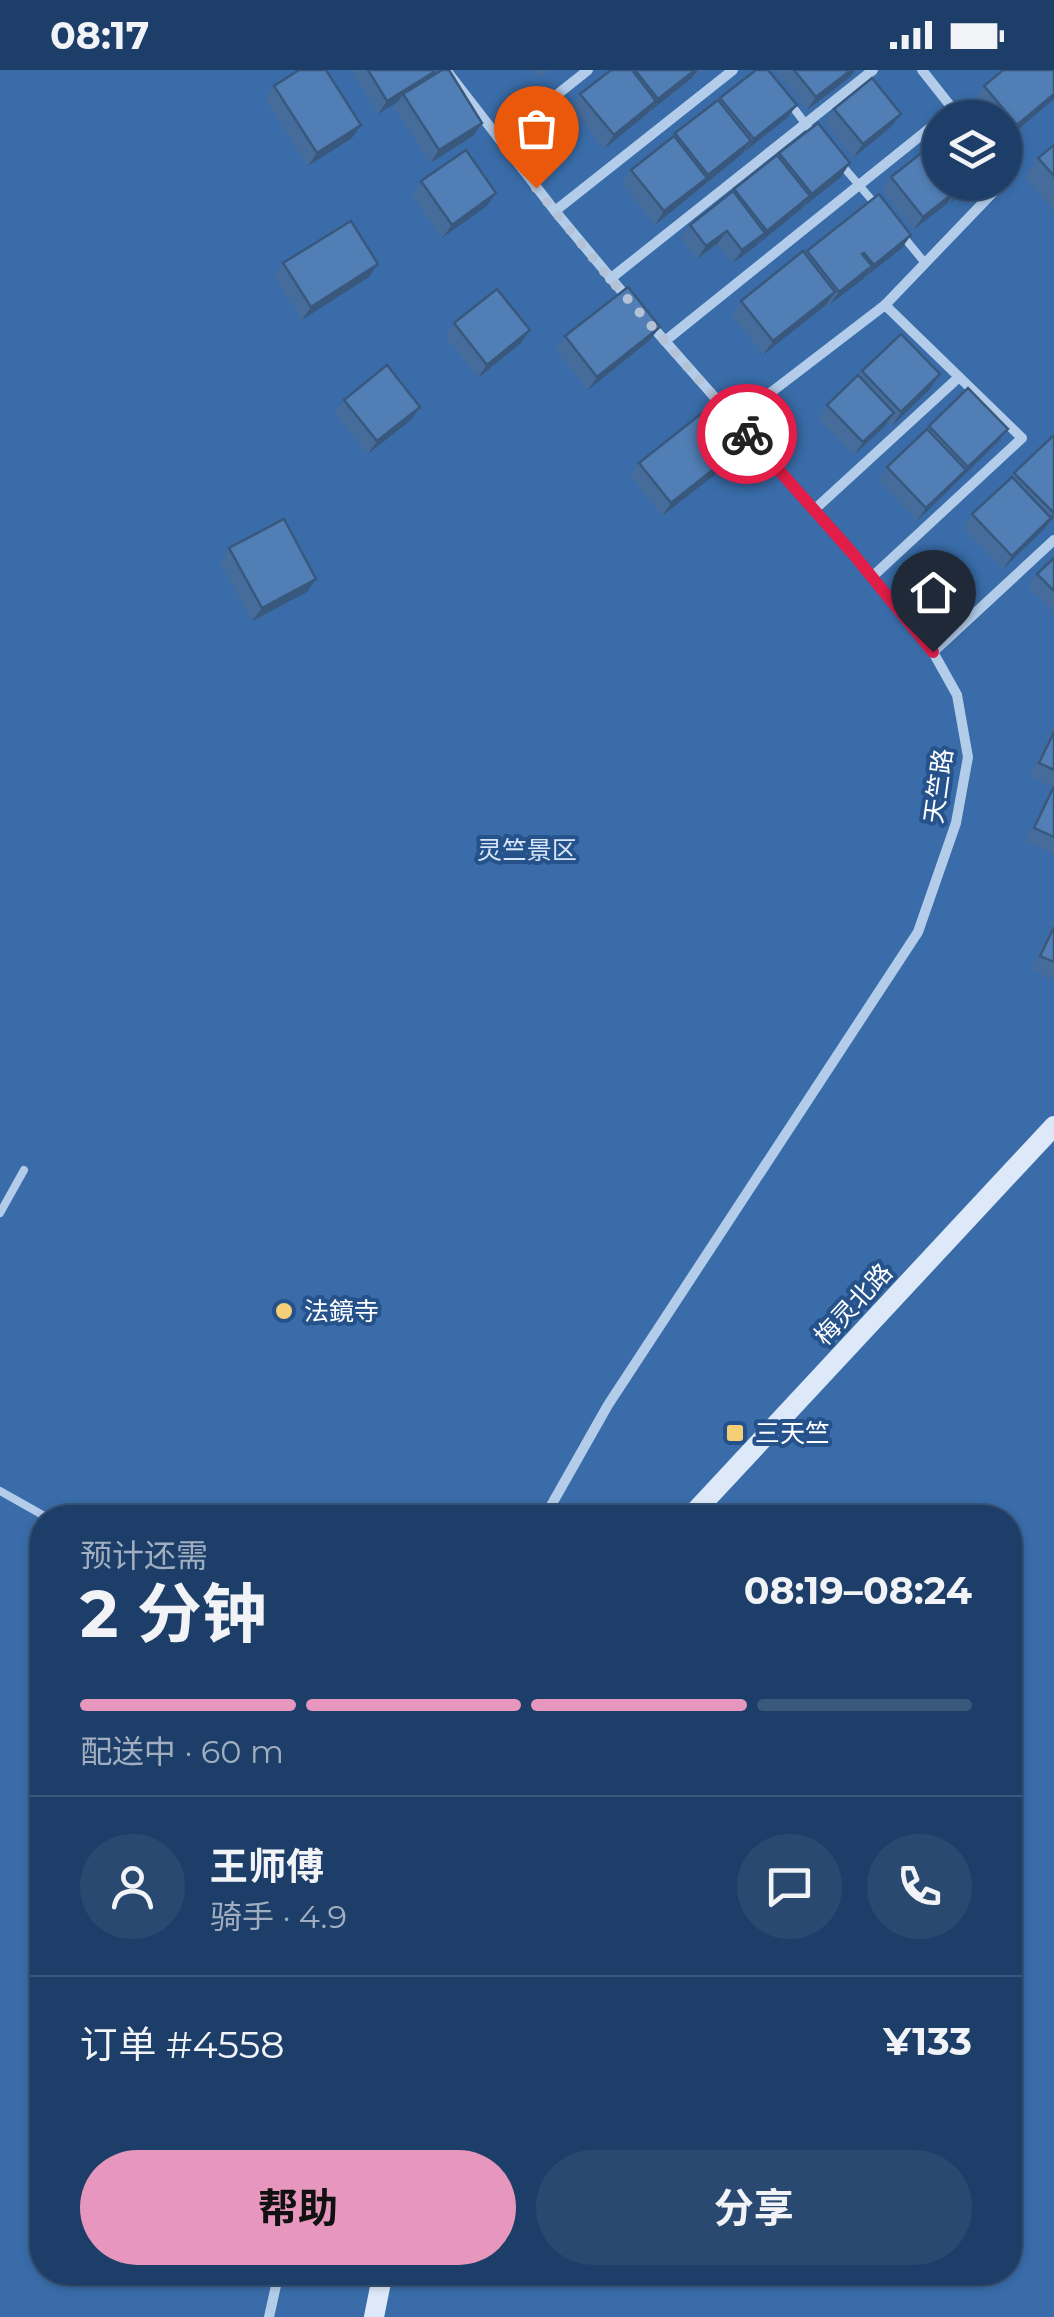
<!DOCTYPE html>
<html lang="zh">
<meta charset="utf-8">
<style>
:root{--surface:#1c3e68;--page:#294971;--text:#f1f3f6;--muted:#a0aec0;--line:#3a577c;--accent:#e797bd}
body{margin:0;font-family:Montserrat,"Noto Sans SC",sans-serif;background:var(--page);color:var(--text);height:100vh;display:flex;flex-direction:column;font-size:38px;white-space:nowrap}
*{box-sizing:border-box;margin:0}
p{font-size:32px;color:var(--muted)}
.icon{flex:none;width:55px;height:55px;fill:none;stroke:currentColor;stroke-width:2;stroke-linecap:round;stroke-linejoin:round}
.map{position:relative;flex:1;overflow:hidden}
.details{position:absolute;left:30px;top:1435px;width:992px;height:780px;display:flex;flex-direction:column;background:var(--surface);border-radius:40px;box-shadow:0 2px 8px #0004,0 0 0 2px var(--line)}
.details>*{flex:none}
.tools{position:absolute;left:922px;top:30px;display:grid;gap:20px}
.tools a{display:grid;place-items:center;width:100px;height:100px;border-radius:50%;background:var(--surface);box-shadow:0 2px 8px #0004,0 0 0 2px var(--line);font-size:50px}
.pin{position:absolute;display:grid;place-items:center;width:85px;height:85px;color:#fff;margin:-102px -42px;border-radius:50% 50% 50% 0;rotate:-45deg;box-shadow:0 0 10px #0007}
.pin .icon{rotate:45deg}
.courier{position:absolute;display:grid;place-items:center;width:100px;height:100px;margin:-50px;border:8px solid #e11d48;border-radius:50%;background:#fff;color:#222;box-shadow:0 2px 12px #0007}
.head em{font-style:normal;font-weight:700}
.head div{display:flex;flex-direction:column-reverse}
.head{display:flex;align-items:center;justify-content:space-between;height:170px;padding:0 50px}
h1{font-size:65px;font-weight:700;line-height:75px}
.bar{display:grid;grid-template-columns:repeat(4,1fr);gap:15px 10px;align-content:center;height:120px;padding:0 50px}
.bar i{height:12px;border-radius:8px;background:var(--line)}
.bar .selected{background:var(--accent)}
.bar p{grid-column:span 4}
.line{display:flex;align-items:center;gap:25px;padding:0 50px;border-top:2px solid var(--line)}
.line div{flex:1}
.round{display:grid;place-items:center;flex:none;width:105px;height:105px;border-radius:52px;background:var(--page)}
.button{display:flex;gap:20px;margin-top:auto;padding:20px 50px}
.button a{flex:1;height:115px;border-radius:60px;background:var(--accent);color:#111;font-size:40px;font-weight:700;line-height:115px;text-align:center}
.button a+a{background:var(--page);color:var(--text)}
.status{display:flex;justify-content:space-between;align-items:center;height:70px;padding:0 50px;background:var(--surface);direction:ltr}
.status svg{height:28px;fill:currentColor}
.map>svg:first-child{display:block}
.green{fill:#396ca8;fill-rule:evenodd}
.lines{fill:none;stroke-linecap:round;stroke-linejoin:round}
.service{stroke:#b2ccea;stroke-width:8}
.minor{stroke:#b2ccea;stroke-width:10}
.secondary{stroke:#dde9f8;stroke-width:20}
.wall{fill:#466c9b}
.shaded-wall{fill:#39587e}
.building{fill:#517eb4;stroke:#39587e;stroke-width:2.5}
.done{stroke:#b3c2d6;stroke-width:10;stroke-dasharray:0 18}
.route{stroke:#e11d48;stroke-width:12}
.poi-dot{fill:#f4cf76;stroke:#25528b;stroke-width:4}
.labels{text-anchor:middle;stroke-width:8;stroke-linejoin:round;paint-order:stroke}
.street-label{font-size:25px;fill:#fff;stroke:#25528b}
.park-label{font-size:25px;fill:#d7e6f8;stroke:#25528b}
.poi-label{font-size:25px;fill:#fff;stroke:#25528b;text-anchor:start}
</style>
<div class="status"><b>08:17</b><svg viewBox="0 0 49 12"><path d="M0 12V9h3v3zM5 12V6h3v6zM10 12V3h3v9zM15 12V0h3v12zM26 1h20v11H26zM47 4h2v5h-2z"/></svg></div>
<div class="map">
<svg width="1054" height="2247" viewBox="0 0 1054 2247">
<rect width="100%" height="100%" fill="#25528b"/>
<path class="green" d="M0 0H1054V2247H0ZM940 48H1005V112H940ZM42 1448H1010V2202H42Z"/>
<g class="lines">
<g class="service">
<path d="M789 32 808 57"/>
<path d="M840 93 877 136"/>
<path d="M902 165 925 193"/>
<path d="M0 1143 24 1100"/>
<path d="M0 1421 48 1448"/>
</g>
<g class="minor">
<path d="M446 0 555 141 629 230"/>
<path d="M922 0 960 48"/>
<path d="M500 70 588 0"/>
<path d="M555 141 733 0"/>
<path d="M610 209 873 0"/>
<path d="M665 271 940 50"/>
<path d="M735 350 885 235"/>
<path d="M814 440 959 307"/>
<path d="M872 507 1022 368 885 235 1003 112"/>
<path d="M933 582 1054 470"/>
<path d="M544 1448 608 1335 918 862 956 753 968 687 957 625 933 582 854 485 650 254"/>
<path d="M269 2247 279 2202"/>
</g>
<g class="secondary">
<path d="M689 1448 1054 1056"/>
<path d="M374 2247 383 2202"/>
</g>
</g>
<g class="wall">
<path d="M351 0H433L434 2 431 7 482 53 473 66 430 93 394 37 398 32 378 44Z"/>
<path d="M532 0H550L539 9Z"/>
<path d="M611 0H702L604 79 571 37 580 24Z"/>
<path d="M774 0H855L850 7 807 40Z"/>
<path d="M274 16 352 68 308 96 265 29Z"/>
<path d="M984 16 1054 29 1008 68 1005 64V48H991L975 29Z"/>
<path d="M720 28 797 35 787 48 655 155 622 113 631 100Z"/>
<path d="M834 39 901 44 891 57 853 88 825 52Z"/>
<path d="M818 53 841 107 733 193 717 174 697 189 680 168 690 155Z"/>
<path d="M940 69V112H977L913 160 882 120 891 107Z"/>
<path d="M1054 75V141L1025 107 1038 88Z"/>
<path d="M421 111 487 136 442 168 412 124Z"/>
<path d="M902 178 829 235 828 233 763 285 731 244 741 231 807 181Z"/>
<path d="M283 193 369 207 302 250 274 206Z"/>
<path d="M454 253 530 260 521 273 478 308 445 266Z"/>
<path d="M565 266 650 270 588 320 556 280Z"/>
<path d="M862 301 940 304 931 318 892 356 888 352 854 385 818 348 827 335Z"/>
<path d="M344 330 420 337 411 350 368 384 335 343Z"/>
<path d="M929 356 1008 359 998 372 917 451 878 410 887 397Z"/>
<path d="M1054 365V447L1003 499 963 458 972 444Z"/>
<path d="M639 393 725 397 662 446 630 406Z"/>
<path d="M229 478 316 509 307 522 252 551 220 492Z"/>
<path d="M1054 488V543L1028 517 1037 504Z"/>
<path d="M1054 656V784L1025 771 1052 717 1030 706Z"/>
<path d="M1054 851V910L1031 899Z"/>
</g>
<g class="shaded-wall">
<path d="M695 0H698L692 8 649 42 658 29Z"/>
<path d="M851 0H855L850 7 807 40 816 27Z"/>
<path d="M434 2 425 15 403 24 398 32 378 44 387 31Z"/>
<path d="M1054 24V29L1008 68 1017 55Z"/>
<path d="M656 31 647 44 604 79 614 65Z"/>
<path d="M797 35 787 48 744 82 754 69Z"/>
<path d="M901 44 891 57 853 88 863 74Z"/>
<path d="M482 53 473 66 430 93 439 80Z"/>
<path d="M361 55 352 68 308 96 317 83Z"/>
<path d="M751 71 742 84 655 155 664 141Z"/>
<path d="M850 93 841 107 803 137 812 124Z"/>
<path d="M969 112H977L950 133 959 120Z"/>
<path d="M956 121 947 134 913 160 923 147Z"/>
<path d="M496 123 487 136 442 168 452 155Z"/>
<path d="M810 126 801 139 758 174 767 161Z"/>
<path d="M727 161 717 174 697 189 706 176Z"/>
<path d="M765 163 756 176 733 193 742 180Z"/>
<path d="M911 165 902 178 864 208 874 195Z"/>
<path d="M378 194 369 207 302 250 311 237Z"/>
<path d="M872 196 863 209 829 235 839 222Z"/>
<path d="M835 222 826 235 763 285 773 271Z"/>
<path d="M660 257 650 270 588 320 597 307Z"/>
<path d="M530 260 521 273 478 308 487 295Z"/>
<path d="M940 304 931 318 892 356 901 342Z"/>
<path d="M420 337 411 350 368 384 377 371Z"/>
<path d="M894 343 885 356 854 385 863 372Z"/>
<path d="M1008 359 998 372 917 451 926 438Z"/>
<path d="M734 383 725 397 662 446 671 433Z"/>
<path d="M1054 443V447L1042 461 1003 499 1012 486Z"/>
<path d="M316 509 307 522 252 551 262 538Z"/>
</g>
<g class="building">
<path d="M299 0H326L361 55 317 83 274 16Z"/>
<path d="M368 0H433L434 2 387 31Z"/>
<path d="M442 0H449L482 53 439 80 403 24Z"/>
<path d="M611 0H632L656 31 614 65 580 24Z"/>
<path d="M635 0H695L658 29Z"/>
<path d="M756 0H768L797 35 754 69 720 28Z"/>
<path d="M794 0H851L816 27Z"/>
<path d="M1003 0H1054V24L1017 55 984 16Z"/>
<path d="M872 8 901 44 863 74 834 39Z"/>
<path d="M718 30 751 71 708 105 675 63Z"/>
<path d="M818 53 850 93 812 124 779 83Z"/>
<path d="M674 66 707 108 664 141 631 100Z"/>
<path d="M940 69V96L927 79Z"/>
<path d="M1054 75V106L1038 88Z"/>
<path d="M466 80 496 123 452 155 421 111Z"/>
<path d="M924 81 940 100V112H950L956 121 923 147 891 107Z"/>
<path d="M777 85 810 126 767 161 734 119Z"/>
<path d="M953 112H969L959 120Z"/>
<path d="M733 121 765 163 742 180 727 161 706 176 690 155Z"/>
<path d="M879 124 911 165 874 195 864 183 862 184 872 196 839 222 807 181Z"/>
<path d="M351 151 378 194 311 237 283 193Z"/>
<path d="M803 181 835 222 773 271 741 231Z"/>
<path d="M628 217 660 257 597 307 565 266Z"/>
<path d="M497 219 530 260 487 295 454 253Z"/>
<path d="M901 264 940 304 901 342 862 301Z"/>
<path d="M387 295 420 337 377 371 344 330Z"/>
<path d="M858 305 894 343 863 372 827 335Z"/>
<path d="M968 318 1008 359 968 397 929 356Z"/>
<path d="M702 343 734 383 671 433 639 393Z"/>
<path d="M927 359 966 400 926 438 887 397Z"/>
<path d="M1054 365V443L1014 403Z"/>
<path d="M1012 407 1051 448 1012 486 972 444Z"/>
<path d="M284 449 316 509 262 538 229 478Z"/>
<path d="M1054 488V521L1037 504Z"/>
<path d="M1054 662V700L1039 693Z"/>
<path d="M1054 716V767L1034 758Z"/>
<path d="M1054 857V892L1040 886Z"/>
</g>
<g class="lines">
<path class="done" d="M536 118 610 209 747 364"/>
<path class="route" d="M747 364 854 485 933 582"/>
</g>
<g class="poi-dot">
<circle cx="284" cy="1241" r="10"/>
<rect x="725" y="1353" width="20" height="20" rx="5"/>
</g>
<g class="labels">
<g class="street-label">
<text transform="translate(938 716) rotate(-82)" y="9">天竺路</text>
<text transform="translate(853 1234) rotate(-47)" y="9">梅灵北路</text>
</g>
<g class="park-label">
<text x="527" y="789">灵竺景区</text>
</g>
<g class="poi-label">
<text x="304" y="1250">法鏡寺</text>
<text x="755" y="1372">三天竺</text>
</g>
</g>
</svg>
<div class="tools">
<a><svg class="icon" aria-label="layers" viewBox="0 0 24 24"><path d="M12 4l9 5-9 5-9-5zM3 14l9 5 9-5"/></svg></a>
</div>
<div class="pin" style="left:536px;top:118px;background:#ea580c"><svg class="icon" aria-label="bag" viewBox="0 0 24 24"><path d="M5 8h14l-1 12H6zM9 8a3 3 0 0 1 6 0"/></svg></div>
<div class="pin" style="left:933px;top:582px;background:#1f2937"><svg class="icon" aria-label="home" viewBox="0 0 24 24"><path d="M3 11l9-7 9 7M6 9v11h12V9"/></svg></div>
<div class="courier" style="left:747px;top:364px"><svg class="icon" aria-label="bike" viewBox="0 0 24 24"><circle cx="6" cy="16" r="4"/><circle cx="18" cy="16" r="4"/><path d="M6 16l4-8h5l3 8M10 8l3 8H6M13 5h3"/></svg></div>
<section class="details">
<div class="head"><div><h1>2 分钟</h1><p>预计还需</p></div><em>08:19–08:24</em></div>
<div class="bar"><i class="selected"></i><i class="selected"></i><i class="selected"></i><i></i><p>配送中 · 60 m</p></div>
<div class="line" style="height:180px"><a class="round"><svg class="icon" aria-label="person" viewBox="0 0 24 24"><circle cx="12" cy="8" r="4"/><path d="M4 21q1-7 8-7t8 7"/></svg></a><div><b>王师傅</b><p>骑手 · 4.9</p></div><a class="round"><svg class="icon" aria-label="chat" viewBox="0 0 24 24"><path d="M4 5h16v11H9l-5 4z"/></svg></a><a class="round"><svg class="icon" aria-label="phone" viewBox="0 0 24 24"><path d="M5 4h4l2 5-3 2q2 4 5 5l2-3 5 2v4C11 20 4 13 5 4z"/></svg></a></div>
<div class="line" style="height:130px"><div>订单 #4558</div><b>¥133</b></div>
<div class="button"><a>帮助</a><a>分享</a></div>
</section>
</div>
